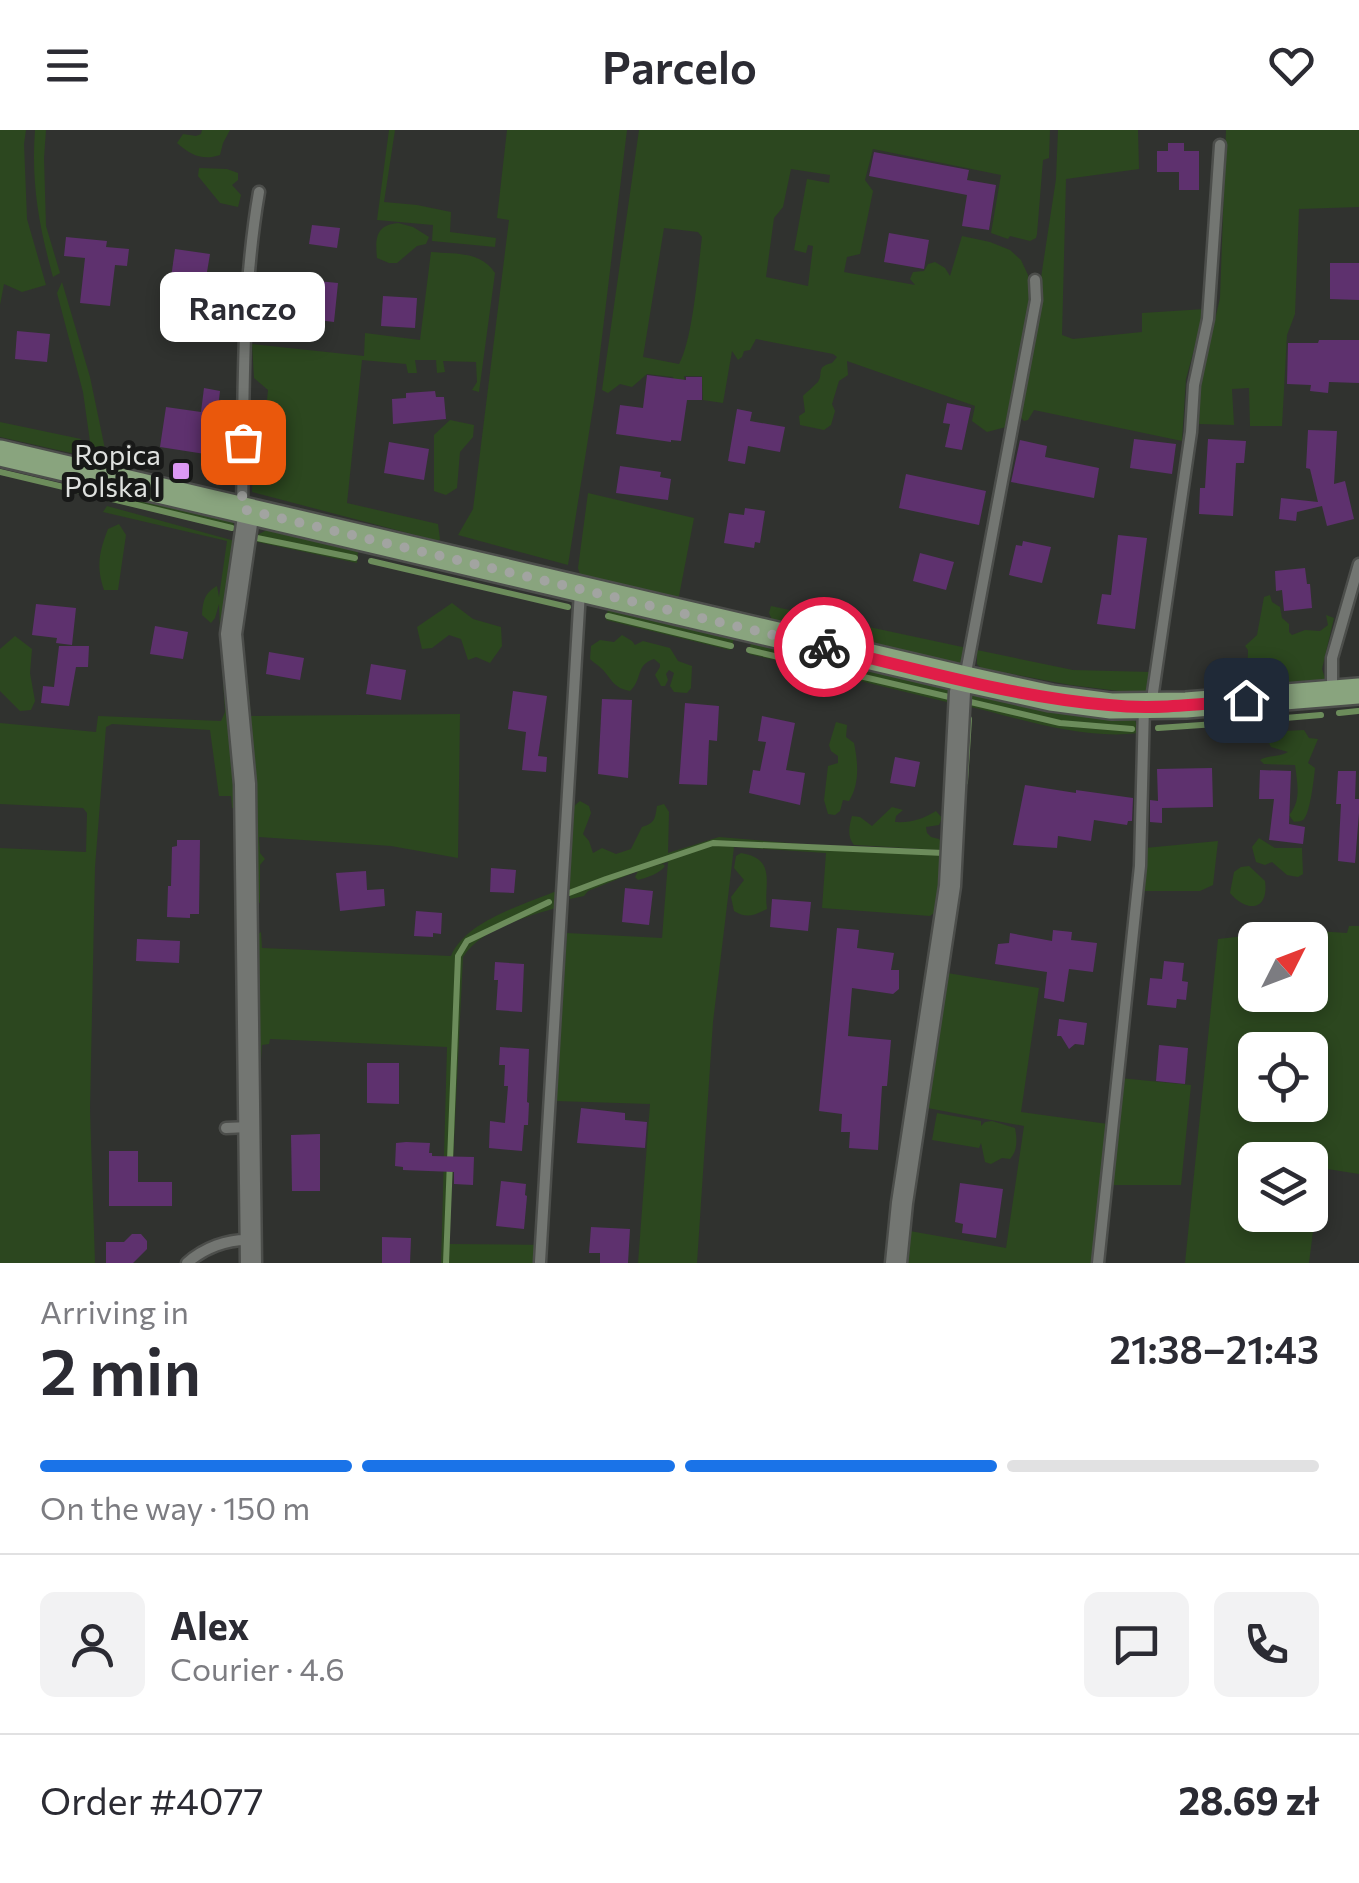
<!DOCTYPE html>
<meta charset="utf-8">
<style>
:root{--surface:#fff;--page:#f2f2f3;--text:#2b2b33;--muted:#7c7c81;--line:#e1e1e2;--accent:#1a73e8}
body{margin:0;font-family:Commissioner,sans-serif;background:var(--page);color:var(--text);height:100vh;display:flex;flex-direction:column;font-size:38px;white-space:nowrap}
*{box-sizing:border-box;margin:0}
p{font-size:32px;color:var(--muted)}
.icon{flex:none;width:55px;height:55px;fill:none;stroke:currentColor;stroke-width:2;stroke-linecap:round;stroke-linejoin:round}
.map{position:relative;height:1133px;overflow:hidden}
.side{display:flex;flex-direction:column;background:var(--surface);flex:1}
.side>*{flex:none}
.needle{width:65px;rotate:48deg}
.controls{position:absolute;left:1238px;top:792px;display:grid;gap:20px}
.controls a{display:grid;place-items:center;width:90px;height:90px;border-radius:15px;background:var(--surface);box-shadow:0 5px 15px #0003;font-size:50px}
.pin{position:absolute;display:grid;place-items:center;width:85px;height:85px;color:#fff;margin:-42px;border-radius:20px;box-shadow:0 5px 15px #0006}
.courier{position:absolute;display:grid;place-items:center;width:100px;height:100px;margin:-50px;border:8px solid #e11d48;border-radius:50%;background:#fff;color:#222;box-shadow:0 2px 12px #0007}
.bubble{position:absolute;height:70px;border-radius:15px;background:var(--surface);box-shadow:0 5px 15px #0003;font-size:32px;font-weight:600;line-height:70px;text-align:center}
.summary em{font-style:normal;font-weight:600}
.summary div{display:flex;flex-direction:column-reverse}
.summary{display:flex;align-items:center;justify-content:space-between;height:170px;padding:0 40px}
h1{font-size:65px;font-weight:600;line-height:75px}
.bar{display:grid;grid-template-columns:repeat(4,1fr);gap:15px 10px;align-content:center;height:120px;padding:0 40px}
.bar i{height:12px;border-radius:8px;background:var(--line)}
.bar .active{background:var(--accent)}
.bar p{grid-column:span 4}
.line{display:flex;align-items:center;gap:25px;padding:0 40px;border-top:2px solid var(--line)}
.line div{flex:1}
.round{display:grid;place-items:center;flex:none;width:105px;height:105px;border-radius:15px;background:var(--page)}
header{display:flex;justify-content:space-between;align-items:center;height:130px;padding:0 40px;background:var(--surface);font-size:45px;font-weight:600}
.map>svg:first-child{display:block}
.green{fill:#2c471f;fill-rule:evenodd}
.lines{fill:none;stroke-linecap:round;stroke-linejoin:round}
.stream{stroke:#6c8c5b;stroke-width:6}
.building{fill:#5e316e}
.service-casing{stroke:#4c4e4b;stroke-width:15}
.minor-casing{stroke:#4c4e4b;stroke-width:25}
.primary-casing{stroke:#4c4e4b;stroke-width:30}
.service{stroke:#737672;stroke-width:10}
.minor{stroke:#737672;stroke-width:20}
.primary{stroke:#89a47e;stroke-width:25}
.done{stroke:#a2a4a1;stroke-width:10;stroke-dasharray:0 18}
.route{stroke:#e11d48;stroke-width:12}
.poi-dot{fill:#dc99f4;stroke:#181918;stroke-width:4}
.labels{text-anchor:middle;stroke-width:10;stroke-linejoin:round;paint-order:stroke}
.poi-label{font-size:28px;fill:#dfe1df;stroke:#181918;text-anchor:end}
</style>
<header><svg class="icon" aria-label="menu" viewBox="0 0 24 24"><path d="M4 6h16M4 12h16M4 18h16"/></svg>Parcelo<svg class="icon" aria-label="heart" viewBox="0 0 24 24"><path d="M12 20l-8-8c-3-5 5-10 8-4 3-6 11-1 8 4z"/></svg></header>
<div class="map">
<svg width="1359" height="1133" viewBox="0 0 1359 1133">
<rect width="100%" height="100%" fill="#30322f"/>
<g class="green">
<path d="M0 0H26L24 14 27 89 46 155 22 162 4 154 0 175Z"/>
<path d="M35 0H46L44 28 46 96 60 143 53 147C39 96 31 53 35 0Z"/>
<path d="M202 0H230L223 13 220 25C202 31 191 25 177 13L183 4 196 6 201 4Z"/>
<path d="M389 0H395L384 72 417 75 451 82 450 102 496 108 495 117 432 111 433 95 377 90Z"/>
<path d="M507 0H627L595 265 568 435 458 405 473 379 509 90 497 88Z"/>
<path d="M639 0H1050L1049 28 1043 30 1037 104 1036 108 1030 111 1010 106 1008 109 991 103 1001 45 873 19 865 50 873 61 860 124 847 127 844 142 915 155 910 149 913 142 924 141 928 134 935 132 945 138 950 146 962 106 990 112 1010 120 1021 130 1028 145 1032 162 1026 211 1006 297 987 302 972 291 975 276 847 231 848 245 839 251 832 274 835 281 831 295 824 300 800 295 799 286 805 282 803 266C806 263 816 254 818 252 824 243 815 237 832 233L837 227 833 224 756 209 750 220 744 221 742 227 738 230 732 221 723 273 703 270 702 246H684V261H674L673 247 647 244 632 257 620 254 608 263 602 260ZM791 39 830 45 829 53 807 49 794 120 806 123 808 115 813 116 808 156 766 147 774 88 783 77ZM664 98 698 102 702 107C698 139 693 209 679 234L643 227Z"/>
<path d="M1058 0H1138L1139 39 1066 49 1062 205 1073 209 1142 202V183L1205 179 1186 249 1182 311 1034 280 1028 290 1024 291 1017 283 1025 253 1056 49Z"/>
<path d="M1226 0H1359V77L1299 79 1295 184 1287 205 1282 296H1250L1249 258 1232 259 1234 295 1199 294 1201 249 1220 168Z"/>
<path d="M199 38 227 39 238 43V50L232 55 241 65 238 77 220 73 198 46Z"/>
<path d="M398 93 413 97 429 107 426 114 417 116 397 133H389L377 128C375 108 376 95 398 93Z"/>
<path d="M431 122C454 124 481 121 495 143L479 262 472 260 477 252 476 232 443 231 445 242 437 243 436 230H415L417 243H408L406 234 362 230 347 373 438 394 440 409 438 411 252 362 254 289 266 280 268 260 254 248 252 214 364 226 365 203 420 210Z"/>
<path d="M62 152 90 247 105 319 120 320 117 329 92 326 83 262 57 163Z"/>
<path d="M450 290 474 295 473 307 460 322 457 358 446 365 434 361V305Z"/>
<path d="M0 292 81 309 75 324 0 307Z"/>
<path d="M112 361 232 391 234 395 233 401 109 371Z"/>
<path d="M588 363 694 388 679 466 675 469 581 447 578 438Z"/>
<path d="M107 376 235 411 226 517 221 523 219 474 215 488 211 493 202 485C203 472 204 463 217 456L219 467 227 411 103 382Z"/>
<path d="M119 394 126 405 118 460H104C96 437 99 422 108 399Z"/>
<path d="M269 399 358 422 357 433 253 411 259 404Z"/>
<path d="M1270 465 1272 472 1280 477 1282 488 1289 494V502L1292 505 1305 500 1320 501 1328 495 1326 485 1334 488 1322 539 1325 548 1323 552 1251 558 1247 552 1248 520 1245 516 1257 505 1264 467Z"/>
<path d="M452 473 473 489 501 497 502 516 490 533 476 527 468 530 461 509 449 505 432 518 422 519 417 497Z"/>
<path d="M771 476 967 518 962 532 959 534 773 492 769 483Z"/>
<path d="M608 479 734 509 730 520 606 490Z"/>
<path d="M622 505 632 511 635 515 643 511 670 518 678 531 692 536 691 558 687 563 674 562 670 556 674 543 669 540 666 544 668 550 665 556H661L655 545 660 537V534L654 529C635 535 643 549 630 561 613 558 612 549 602 539 598 535 594 533 590 529L591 516 600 510 614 512Z"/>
<path d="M15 506 32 519 30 543 35 571 31 580 20 581 0 561V519Z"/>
<path d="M751 512 830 530 833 535 831 543 749 524Z"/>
<path d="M977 520 1073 540 1152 542 1150 558 1143 564 1070 555 981 538 977 534Z"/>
<path d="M222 533 227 536 239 678H232L231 666H219L210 600 112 594 106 597 95 737 90 980 95 1133H0V718L86 722 87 683 83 678 0 674V593L96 602 98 586 221 591 225 582Z"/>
<path d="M859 536 950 559 951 573 848 548Z"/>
<path d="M248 553 251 586 460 584 458 728 391 716 259 707 260 723 265 729 260 735V773L254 771 240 554Z"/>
<path d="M970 565 1065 584 1135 590 1139 603C1082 610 1022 589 967 576Z"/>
<path d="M836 592 847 595 846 607 854 613C858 633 860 653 849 671L843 670 840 681 835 685 828 684 824 670 828 636 838 633V626L831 621 829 615Z"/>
<path d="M1304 600 1309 608 1318 609 1308 633 1315 638C1314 648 1310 685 1303 690 1300 692 1297 691 1294 692L1289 685C1302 671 1297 652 1295 635L1264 634 1260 630C1269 625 1280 627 1288 622L1271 617 1263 602Z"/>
<path d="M580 671 589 676 591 683 583 704 589 711 593 723 602 718 616 724 631 719 642 697C655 693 655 689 657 676L664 674 669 682 668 723 719 707 836 717 947 722 938 780 930 786 822 778 826 723 734 717 713 892 697 1133H638L650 974 556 971 567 803 662 808 668 732 654 736 663 734 665 736C661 743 646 748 638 750L635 747 638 741 588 761 584 766 570 769V725L574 676Z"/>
<path d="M892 677 903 680 896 686 895 692C911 693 923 689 936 681L942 688 939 695 926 697 927 703 931 707 939 709 943 715 940 720 854 715C847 707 849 696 852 686L860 687 872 696Z"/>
<path d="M1259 708 1275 718H1302L1303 744 1298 747 1287 745 1272 732 1265 735 1256 732 1252 717Z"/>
<path d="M1218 711 1213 755 1200 761H1143L1145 718Z"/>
<path d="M741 723C778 729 763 755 767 779 754 785 747 789 734 781L731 767 744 750 734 738 736 726Z"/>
<path d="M1249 736 1265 751C1269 781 1247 783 1230 763L1234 742 1241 737Z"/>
<path d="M559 760V777C526 787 482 798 463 827L449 1114 547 1115V1133H441L447 917 270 909 269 914 262 915 260 944 256 805 261 802 262 818 451 826C466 790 524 775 559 760Z"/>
<path d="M1349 796H1359V1044L1321 1038 1309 1133H1185L1218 809 1300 800 1347 803ZM1255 810H1310V865H1255ZM1255 920H1310V975H1255ZM1255 1030H1310V1085H1255Z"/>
<path d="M941 842 1039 858 1021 982 1108 994 1093 1133H900L904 1100 1006 1118 1024 996 922 977Z"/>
<path d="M1120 948 1191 955 1181 1055H1109Z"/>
<path d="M937 983 981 991V996L985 992 992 991 1015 998C1017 1009 1018 1020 1010 1029L1002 1028 991 1034 985 1032 981 1013 979 1018 932 1010Z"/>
</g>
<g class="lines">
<g class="stream">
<path d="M0 342 93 364"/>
<path d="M108 368 232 398"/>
<path d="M257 408 355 428"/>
<path d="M371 431 568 477"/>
<path d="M608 486 731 516"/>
<path d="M749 520 1060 593 1132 599"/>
<path d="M1339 583 1358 581"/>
<path d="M1261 590 1321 585"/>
<path d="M1158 598 1216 594"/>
<path d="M965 652 969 589"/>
<path d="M569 763 606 749 713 713 944 723"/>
<path d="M446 1133 458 826 467 811 549 772"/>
</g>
</g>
<g class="building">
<path d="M1168 13H1184V21H1199V60H1179V42H1157V21H1168Z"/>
<path d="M874 22 969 40 967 50 996 55 989 100 962 96 967 65 869 46Z"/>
<path d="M312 95 340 98 337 118 309 114Z"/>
<path d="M889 103 929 110 924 139 884 132Z"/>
<path d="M66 107 107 111 106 117 129 119 127 136 115 135 110 176 80 173 85 128 64 126Z"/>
<path d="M175 119 210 124 205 154 171 148Z"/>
<path d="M1330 133H1359V170L1330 169Z"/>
<path d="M307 150 338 153 334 192 294 187 295 173 271 171 267 166V160L272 156 306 161Z"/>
<path d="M203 162 226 166 222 190 200 186Z"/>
<path d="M383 166 417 168 415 198 381 196Z"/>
<path d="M17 201 50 204 47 232 15 229Z"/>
<path d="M1319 210H1359V253L1329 252 1328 263 1310 261 1311 255 1287 254 1288 213H1318Z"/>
<path d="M647 245 686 250V247H702V270H687L681 311 671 310V312L616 304 620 275 643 278Z"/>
<path d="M204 258 220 261 217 285H221L216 317 205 324 160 317 166 277 201 282Z"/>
<path d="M435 261 436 267H444L446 289 393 294 392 269 406 268V263Z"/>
<path d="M947 273 971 278 962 320 945 317 950 294 943 293Z"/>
<path d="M737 279 752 282 750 291 785 297 780 322 748 316 745 334 728 331Z"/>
<path d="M1308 300 1337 301 1334 354 1345 351 1354 389 1327 396 1322 376 1297 382 1296 391 1279 389 1281 368 1318 372 1310 339 1306 338Z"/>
<path d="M1134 309 1176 314 1172 344 1130 338Z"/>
<path d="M1208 309 1246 311 1244 333H1236L1233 386 1199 384 1200 358H1205Z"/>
<path d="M1020 310 1047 316 1045 327 1099 338 1094 368 1011 352Z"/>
<path d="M389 312 429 319 424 350 384 343Z"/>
<path d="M620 336 661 342 660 347 671 349 668 370 616 363Z"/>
<path d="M906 344 986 361 979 395 899 378Z"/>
<path d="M745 378 765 381 760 413 755 412 754 418 724 413 729 383 744 385Z"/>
<path d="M1118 405 1147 408 1135 499 1097 494 1102 464 1111 465Z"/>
<path d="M1023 411 1051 417 1042 453 1009 445 1016 415 1022 416Z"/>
<path d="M920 423 954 432 946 460 913 451Z"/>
<path d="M1305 438 1307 454H1310L1312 478 1284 481 1282 460 1276 461 1275 441Z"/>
<path d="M36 474 76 478 72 515 56 513 57 508 32 505Z"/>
<path d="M155 496 188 502 183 529 150 524Z"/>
<path d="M59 516H89L88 537H76L69 576 41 573 43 556 54 557Z"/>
<path d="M269 522 304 528 300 550 266 544Z"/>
<path d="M371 534 406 540 401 570 366 564Z"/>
<path d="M513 561 547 566 538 626 547 627 546 642 522 640 526 602 508 599Z"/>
<path d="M602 569 632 570 628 648 598 644Z"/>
<path d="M685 573 719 576 717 611 709 610 707 655 679 654Z"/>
<path d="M762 586 795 593 786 640 805 643 800 675 749 663 753 640 760 641 766 612 758 611Z"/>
<path d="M895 627 920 632 915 657 890 653Z"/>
<path d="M1212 638 1213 677 1162 678V693L1150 692V670L1158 671 1157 639Z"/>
<path d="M1260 640 1291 641 1289 694 1305 697 1303 714 1269 710 1274 669H1259Z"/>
<path d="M1338 641H1356L1355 669H1359V683L1355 733 1338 731 1341 674H1336Z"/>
<path d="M1025 655 1076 663V660L1133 668 1132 691H1128L1127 695 1094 690 1091 711 1058 706 1057 718 1013 715Z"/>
<path d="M177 710H200L199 784H190V788L167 787 168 756H171L172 717 177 716Z"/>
<path d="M491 738 516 740 514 763 490 762Z"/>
<path d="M366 741 367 760 384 759 385 776 340 781 336 743Z"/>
<path d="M625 758 653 761 649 795 622 792Z"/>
<path d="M772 769 811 772 808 801 770 797Z"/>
<path d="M416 781 442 783 441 804 433 803V807L414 806Z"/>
<path d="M837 798 859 800 857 818 894 823 891 840H899V859L893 864 852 858 848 906 891 910 887 956H882L878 1020 849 1018 850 1002H841L842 984 819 981Z"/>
<path d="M1053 800 1072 802 1071 810 1097 813 1093 842 1069 839 1064 872 1044 868 1047 842 995 834 998 814 1009 813 1010 803 1052 811Z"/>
<path d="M137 809 180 811 179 833 136 831Z"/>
<path d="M1164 831 1184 833 1182 851 1188 852 1186 870 1177 869 1176 878 1147 875 1150 848 1162 849Z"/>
<path d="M495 832 524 834 522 882 496 880 498 850H494Z"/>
<path d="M1059 889 1087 893 1084 915 1075 914 1069 919 1061 906H1057Z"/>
<path d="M1159 915 1188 918 1185 954 1156 951Z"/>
<path d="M500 917 529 919 527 972 529 973 528 995H524L522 1021 489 1018 490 991 505 993 508 956H504L505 935H499Z"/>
<path d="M367 933H399V974L367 973Z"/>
<path d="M581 978 625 983V990L647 992 645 1018 577 1013Z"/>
<path d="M320 1004V1061H292L291 1005Z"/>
<path d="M406 1012 430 1013 429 1023H432V1026L474 1027 473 1055 454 1054V1042L403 1040V1037L395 1036 396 1013Z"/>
<path d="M109 1021H138V1052H172V1076H109Z"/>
<path d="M501 1051 526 1054 525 1065 527 1066 524 1099 496 1096Z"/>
<path d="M960 1053 1003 1059 996 1108 962 1103 963 1094 955 1092Z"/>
<path d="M591 1097 630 1099 628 1133H600V1123H589Z"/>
<path d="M132 1104H141L147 1111V1119L133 1133H106V1112H124Z"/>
<path d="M382 1107 411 1108 410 1133H382Z"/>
</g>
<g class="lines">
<defs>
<g id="service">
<path d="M242 379C244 274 241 166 259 62"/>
<path d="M965 548 1036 170 1035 150"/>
<path d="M1332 563V528L1359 434"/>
<path d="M1151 576 1191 302 1194 255 1208 189 1220 15"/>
<path d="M226 998 249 997"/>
<path d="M540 1132 580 461"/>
<path d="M187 1133C204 1118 227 1109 250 1110"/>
<path d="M1098 1133 1140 736 1144 576"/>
</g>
<g id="minor">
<path d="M249 380 231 504 245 654 251 1133"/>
<path d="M896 1133 902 1073 950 756 960 562 965 549"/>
</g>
<path id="primary" d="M0 323 965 549 1051 568 1111 576 1186 575 1359 561"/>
</defs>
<use href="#service" class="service-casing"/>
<use href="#minor" class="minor-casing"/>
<use href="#primary" class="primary-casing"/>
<use href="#service" class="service"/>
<use href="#minor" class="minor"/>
<use href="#primary" class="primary"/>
</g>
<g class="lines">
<path class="done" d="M243 312 242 379 824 517"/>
<path class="route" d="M824 517C918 539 1013 567 1109 575 1154 580 1201 574 1246 570"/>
</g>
<rect class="poi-dot" x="171" y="331" width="20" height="20" rx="5"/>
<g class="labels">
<g class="poi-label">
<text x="161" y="335">Ropica<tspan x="161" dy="32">Polska I</tspan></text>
</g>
</g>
</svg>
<div class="controls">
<a><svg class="needle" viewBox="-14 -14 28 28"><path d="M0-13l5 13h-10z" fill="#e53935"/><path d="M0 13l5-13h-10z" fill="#7c7c81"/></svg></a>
<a><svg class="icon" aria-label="locate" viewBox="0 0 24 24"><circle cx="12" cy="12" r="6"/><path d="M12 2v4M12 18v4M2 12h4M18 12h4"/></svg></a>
<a><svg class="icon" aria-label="layers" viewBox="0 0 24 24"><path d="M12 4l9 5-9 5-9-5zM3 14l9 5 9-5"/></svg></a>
</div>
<div class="pin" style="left:243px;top:312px;background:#ea580c"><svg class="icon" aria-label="bag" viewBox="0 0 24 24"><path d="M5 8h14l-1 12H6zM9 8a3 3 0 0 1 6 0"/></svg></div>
<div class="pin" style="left:1246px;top:570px;background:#1f2937"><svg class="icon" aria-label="home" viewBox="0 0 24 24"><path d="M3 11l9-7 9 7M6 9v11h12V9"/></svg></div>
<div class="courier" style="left:824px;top:517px"><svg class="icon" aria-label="bike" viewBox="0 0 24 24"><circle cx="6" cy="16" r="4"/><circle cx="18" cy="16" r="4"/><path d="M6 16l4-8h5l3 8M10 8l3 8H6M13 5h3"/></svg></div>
<div class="bubble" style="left:160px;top:142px;width:165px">Ranczo</div>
</div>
<section class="side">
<div class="summary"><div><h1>2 min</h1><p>Arriving in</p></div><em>21:38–21:43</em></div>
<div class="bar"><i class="active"></i><i class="active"></i><i class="active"></i><i></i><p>On the way · 150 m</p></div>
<div class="line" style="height:180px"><a class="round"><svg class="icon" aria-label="person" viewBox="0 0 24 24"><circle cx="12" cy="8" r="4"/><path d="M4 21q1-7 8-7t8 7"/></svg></a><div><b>Alex</b><p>Courier · 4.6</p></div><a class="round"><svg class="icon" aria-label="chat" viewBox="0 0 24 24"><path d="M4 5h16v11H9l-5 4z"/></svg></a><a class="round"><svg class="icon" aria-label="phone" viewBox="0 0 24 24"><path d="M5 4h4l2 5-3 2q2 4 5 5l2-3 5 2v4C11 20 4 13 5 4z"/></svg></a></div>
<div class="line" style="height:130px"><div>Order #4077</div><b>28.69 zł</b></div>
</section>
